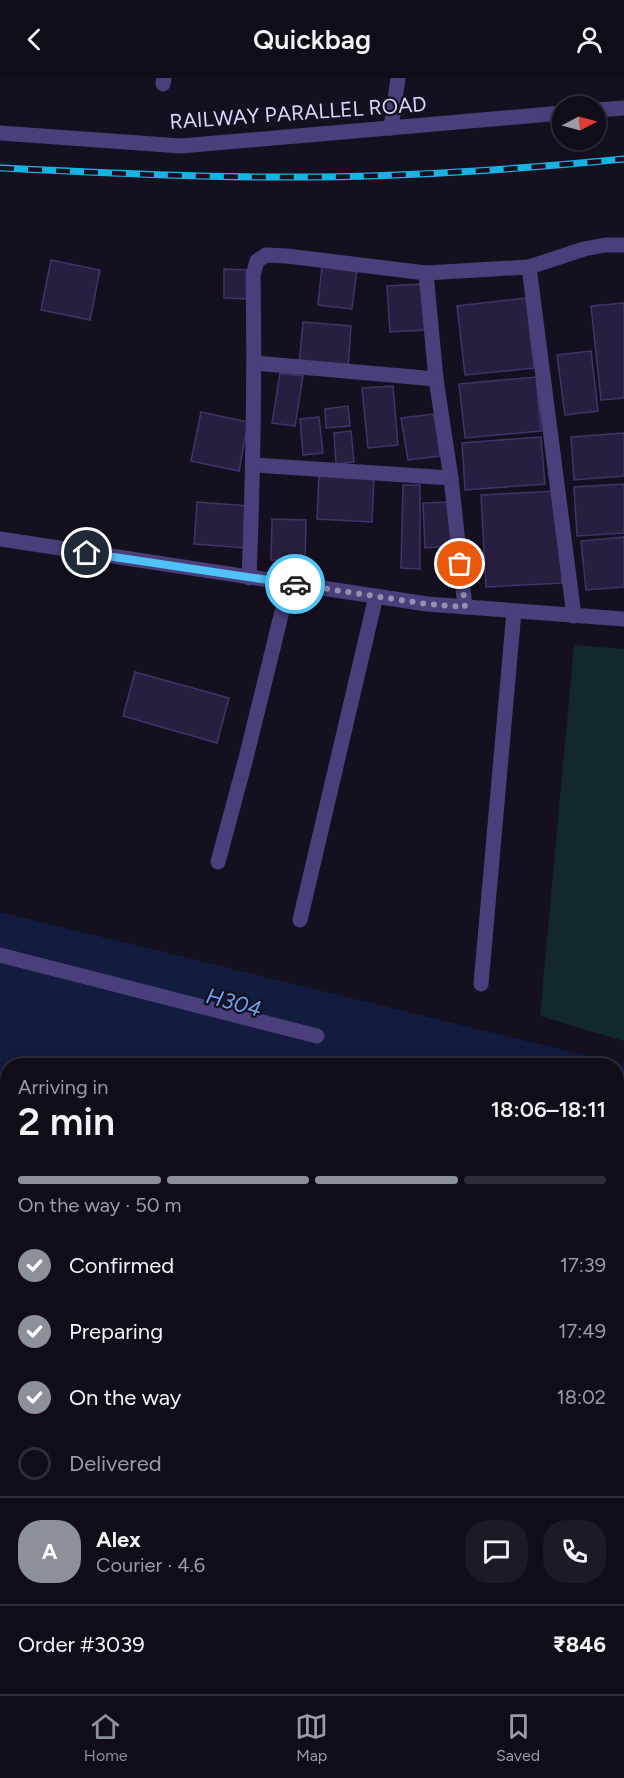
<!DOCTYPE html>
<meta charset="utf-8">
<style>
:root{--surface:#100c18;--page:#1e1a25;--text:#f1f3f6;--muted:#9c9ba2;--line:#302c37;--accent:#8c9099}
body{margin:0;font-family:Figtree,sans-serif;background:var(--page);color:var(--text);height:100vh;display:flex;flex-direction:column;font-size:22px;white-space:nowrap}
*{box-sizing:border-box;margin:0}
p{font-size:20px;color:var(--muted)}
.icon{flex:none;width:33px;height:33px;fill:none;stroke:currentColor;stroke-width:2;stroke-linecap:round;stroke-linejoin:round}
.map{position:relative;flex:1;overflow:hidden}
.sheet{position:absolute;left:0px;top:980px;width:624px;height:638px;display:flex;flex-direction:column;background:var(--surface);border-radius:24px 24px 0 0;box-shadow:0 3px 15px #0003,0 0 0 2px var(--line)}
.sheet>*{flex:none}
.needle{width:39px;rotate:84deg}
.tools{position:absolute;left:552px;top:18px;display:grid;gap:12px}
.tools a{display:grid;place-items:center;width:54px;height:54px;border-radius:50%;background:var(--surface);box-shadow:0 3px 15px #0003,0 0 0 2px var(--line);font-size:30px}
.pin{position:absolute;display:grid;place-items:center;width:51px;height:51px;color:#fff;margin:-26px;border:3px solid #fff;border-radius:50%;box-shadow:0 2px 6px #0007}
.courier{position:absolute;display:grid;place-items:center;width:60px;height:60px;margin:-30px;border:4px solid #4fc3f7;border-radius:50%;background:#fff;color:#222;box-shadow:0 2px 8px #0007}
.headline em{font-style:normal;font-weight:600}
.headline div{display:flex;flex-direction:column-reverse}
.headline{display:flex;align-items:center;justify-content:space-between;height:102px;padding:0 18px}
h1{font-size:39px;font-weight:600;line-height:45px}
.bar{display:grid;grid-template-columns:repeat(4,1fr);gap:9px 6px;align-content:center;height:72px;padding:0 18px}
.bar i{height:8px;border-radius:4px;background:var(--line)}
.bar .active{background:var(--accent)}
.bar p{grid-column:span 4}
.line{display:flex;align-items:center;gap:15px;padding:0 18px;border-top:2px solid var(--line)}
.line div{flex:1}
.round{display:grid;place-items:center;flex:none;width:63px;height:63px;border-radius:24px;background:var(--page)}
ol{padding:0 18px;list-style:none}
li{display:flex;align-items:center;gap:18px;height:66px}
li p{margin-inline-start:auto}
li .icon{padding:6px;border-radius:50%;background:var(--accent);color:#fff;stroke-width:4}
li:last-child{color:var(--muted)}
li i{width:33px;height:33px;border:3px solid var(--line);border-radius:50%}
header{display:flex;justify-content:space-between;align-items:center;height:78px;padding:0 18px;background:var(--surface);font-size:27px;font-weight:600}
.tabs{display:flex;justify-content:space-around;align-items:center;height:84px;border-top:2px solid var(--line);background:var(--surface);font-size:16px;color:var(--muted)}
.tabs a{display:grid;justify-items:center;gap:3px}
.tabs .active{color:var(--accent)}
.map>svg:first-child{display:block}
.green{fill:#13282a}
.water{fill:#111c3e}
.building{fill:#291e3f;stroke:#443269;stroke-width:1.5}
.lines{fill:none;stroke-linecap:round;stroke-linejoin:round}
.minor{stroke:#4a3f7b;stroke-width:15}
.rail-casing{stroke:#18b3e2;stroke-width:7}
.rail{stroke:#151020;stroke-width:4.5;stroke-dasharray:14;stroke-linecap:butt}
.done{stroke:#978fae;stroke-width:6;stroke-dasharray:0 10.8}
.route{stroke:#4fc3f7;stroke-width:8}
.labels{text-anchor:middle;stroke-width:4.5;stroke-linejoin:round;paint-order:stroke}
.street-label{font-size:21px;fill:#ddd4fa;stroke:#151020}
.water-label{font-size:22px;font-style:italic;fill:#6da1ef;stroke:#151020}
</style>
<header><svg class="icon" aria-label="back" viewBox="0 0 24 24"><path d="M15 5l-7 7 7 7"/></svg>Quickbag<svg class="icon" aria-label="person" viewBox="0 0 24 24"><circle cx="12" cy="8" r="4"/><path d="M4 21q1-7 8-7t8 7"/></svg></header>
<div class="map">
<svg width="624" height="1616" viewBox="0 0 624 1616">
<rect width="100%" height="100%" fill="#151020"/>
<path class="green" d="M574 567 624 571V963L540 938Z"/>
<path class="water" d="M0 834 624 987V1447H616V987H8V1579L0 1581Z"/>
<g class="building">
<path d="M51 182 100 192 90 242 41 232Z"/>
<path d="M322 188 357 192 352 231 318 227Z"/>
<path d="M224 191 253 192 252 221 224 220Z"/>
<path d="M423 206 425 252 390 254 387 208Z"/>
<path d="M526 220 534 290 465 297 457 228Z"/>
<path d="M624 225V320L601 322 591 228Z"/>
<path d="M303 244 351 248 348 291 299 287Z"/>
<path d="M591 273 598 333 565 337 557 277Z"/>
<path d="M280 295 303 298 295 348 272 345Z"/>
<path d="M536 299 541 353 465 360 459 306Z"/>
<path d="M393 308 398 367 368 370 362 310Z"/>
<path d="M348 328 350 348 326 350 325 331Z"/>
<path d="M201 334 248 344 239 393 191 383Z"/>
<path d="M434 336 440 378 408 382 401 340Z"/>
<path d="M319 339 323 375 303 377 300 341Z"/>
<path d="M351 353 354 384 336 386 334 355Z"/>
<path d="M624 355V398L574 402 571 359Z"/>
<path d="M541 359 545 406 465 412 462 365Z"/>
<path d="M319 396 374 399 372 444 317 441Z"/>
<path d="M624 406V455L577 458 574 409Z"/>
<path d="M403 407H420V491L401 490Z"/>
<path d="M557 413 562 505 486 509 481 417Z"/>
<path d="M197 424 249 428 246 470 194 466Z"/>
<path d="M451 424 454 468 425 470 423 425Z"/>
<path d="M272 441 306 442 305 483 271 482Z"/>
<path d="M624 459V509L586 512 581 463Z"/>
<path d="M135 594 229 620 217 665 123 638Z"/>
<rect x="619" y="1606" width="5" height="10"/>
<rect x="312" y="1610" width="47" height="6"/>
<rect x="365" y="1610" width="28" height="6"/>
<rect x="399" y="1610" width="68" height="6"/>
<path d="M472 1610H534L533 1616H472Z"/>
<rect x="541" y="1610" width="69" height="6"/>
</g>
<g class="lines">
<g class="minor">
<path d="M163 6 164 0"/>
<path d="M596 32 624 30"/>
<path d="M391 50 398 0"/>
<path d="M0 55 181 68 562 35"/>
<path d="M529 189 574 538"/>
<path d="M426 195 436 301 451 400 465 529"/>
<path d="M255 285 436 301"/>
<path d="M254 387 451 400"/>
<path d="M0 461 427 526 624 541"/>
<path d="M249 500C253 398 255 298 253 197L257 183 266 177 287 178 426 195 529 189 584 171 605 167H624"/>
<path d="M218 784 246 680 289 505"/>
<path d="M300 842 376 518"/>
<path d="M0 877 317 958"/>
<path d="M481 906 514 533"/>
</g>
<defs>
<path id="rail" d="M0 90C105 95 209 100 314 99 418 98 521 91 624 81"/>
</defs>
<use href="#rail" class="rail-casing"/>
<use href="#rail" class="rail"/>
</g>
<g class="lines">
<path class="done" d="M295 506 427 526 465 529 460 486"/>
<path class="route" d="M87 475 295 506"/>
</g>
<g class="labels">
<g class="street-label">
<text transform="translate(298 35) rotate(-4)" y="7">RAILWAY PARALLEL ROAD</text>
</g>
<g class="water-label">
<text transform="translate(234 924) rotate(15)" y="8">H304</text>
</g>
</g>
</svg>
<div class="tools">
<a><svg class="needle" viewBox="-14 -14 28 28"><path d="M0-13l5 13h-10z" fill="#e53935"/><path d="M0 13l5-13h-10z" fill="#9c9ba2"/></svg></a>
</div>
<div class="pin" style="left:460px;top:486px;background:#ea580c"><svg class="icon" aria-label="bag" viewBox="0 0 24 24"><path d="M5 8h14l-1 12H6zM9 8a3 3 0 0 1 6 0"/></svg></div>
<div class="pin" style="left:87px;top:475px;background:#1f2937"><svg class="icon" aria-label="home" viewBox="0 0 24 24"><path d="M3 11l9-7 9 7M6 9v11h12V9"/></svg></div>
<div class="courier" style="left:295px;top:506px"><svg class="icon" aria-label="car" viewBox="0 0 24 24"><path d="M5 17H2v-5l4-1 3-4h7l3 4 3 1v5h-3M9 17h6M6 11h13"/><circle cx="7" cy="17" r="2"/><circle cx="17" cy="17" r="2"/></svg></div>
<section class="sheet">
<div class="headline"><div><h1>2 min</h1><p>Arriving in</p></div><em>18:06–18:11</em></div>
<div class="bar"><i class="active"></i><i class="active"></i><i class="active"></i><i></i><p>On the way · 50 m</p></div>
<ol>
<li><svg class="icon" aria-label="check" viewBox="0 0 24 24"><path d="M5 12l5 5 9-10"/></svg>Confirmed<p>17:39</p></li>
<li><svg class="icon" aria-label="check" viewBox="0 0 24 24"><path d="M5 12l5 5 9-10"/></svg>Preparing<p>17:49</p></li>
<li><svg class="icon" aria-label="check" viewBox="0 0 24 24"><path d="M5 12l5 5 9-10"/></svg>On the way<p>18:02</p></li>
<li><i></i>Delivered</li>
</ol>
<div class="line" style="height:108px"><b class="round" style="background:var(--accent);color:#fff">A</b><div><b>Alex</b><p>Courier · 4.6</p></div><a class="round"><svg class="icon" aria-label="chat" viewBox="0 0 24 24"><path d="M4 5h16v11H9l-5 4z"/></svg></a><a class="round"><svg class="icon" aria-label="phone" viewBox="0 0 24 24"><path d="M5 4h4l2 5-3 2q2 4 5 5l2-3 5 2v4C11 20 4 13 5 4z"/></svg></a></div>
<div class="line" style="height:78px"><div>Order #3039</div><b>₹846</b></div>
</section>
</div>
<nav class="tabs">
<a class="active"><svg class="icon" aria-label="home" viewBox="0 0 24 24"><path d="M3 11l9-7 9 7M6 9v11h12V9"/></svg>Home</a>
<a><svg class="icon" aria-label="map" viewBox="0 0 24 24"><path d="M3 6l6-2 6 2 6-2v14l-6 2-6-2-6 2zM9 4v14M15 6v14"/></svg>Map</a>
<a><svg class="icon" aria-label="saved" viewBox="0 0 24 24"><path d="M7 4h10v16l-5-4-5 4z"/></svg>Saved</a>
</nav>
